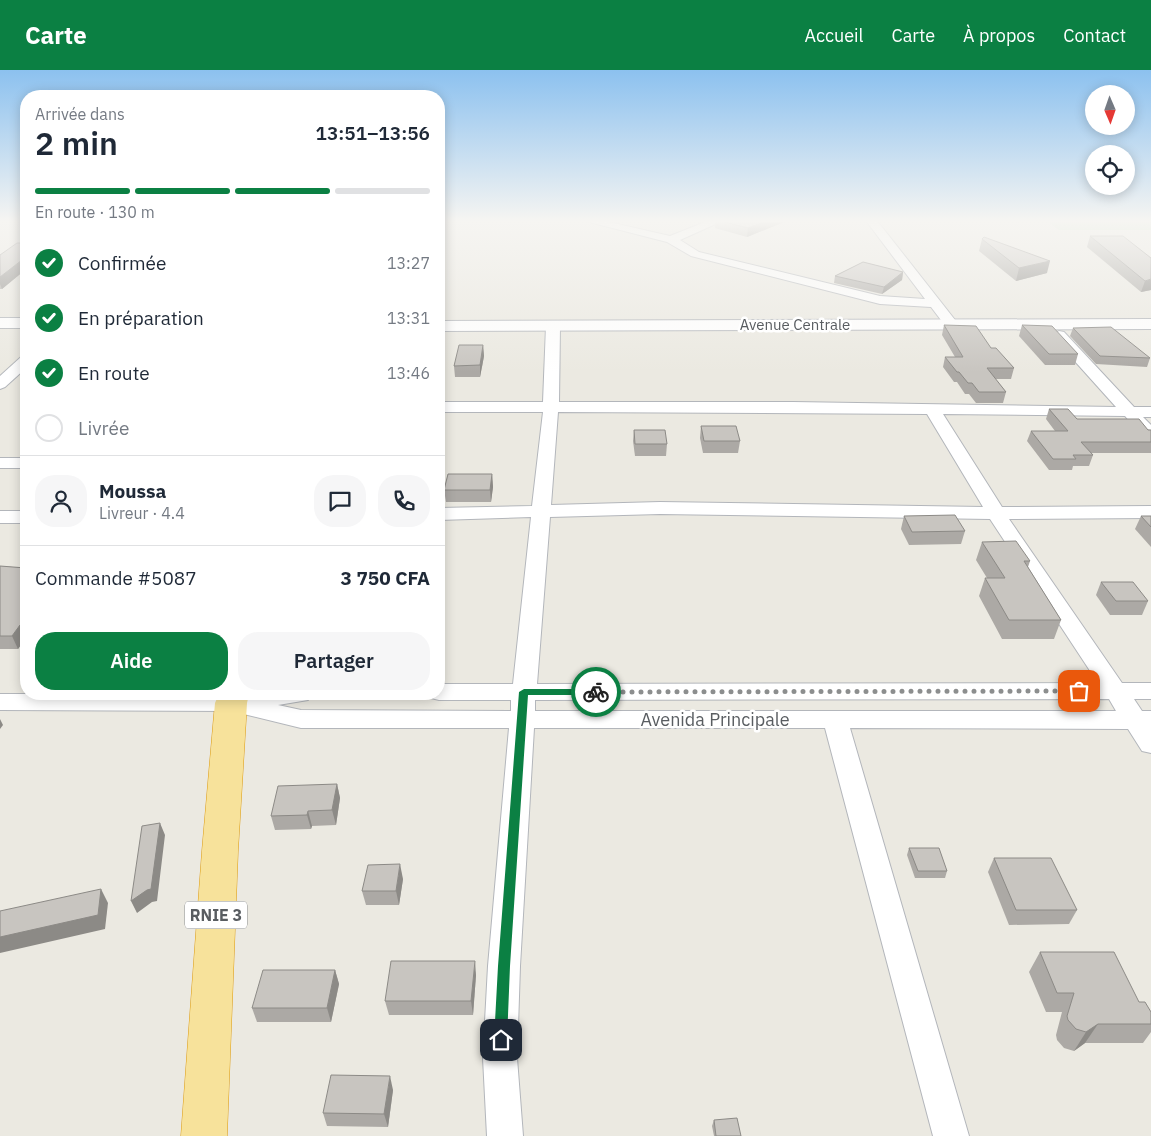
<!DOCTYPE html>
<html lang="fr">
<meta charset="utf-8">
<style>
:root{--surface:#fff;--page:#f6f6f7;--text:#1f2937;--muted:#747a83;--line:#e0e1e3;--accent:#0b8043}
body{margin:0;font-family:"IBM Plex Sans",sans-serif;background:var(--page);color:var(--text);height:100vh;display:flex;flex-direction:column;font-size:19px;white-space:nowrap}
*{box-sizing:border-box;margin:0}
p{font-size:16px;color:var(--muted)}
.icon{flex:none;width:28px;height:28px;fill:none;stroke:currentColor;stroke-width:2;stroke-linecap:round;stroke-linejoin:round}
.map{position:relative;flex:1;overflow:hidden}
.panel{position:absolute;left:20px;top:20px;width:425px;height:610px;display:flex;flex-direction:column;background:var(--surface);border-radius:20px;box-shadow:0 2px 12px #0003}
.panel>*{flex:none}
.needle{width:32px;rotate:178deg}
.controls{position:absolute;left:1085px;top:15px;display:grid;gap:10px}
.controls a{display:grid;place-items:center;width:50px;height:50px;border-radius:50%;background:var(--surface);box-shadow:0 2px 12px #0003;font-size:25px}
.pin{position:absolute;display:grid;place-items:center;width:42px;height:42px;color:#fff;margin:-21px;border-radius:10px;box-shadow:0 2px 8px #0006}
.courier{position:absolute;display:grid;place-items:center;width:50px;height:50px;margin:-25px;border:4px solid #0b8043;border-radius:50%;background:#fff;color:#222;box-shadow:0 1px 6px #0007}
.summary em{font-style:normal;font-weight:600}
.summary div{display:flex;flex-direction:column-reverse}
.summary{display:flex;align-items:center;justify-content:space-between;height:85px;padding:0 15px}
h1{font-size:32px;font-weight:600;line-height:38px}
.bar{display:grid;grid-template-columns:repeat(4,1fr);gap:8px 5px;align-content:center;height:60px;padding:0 15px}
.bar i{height:6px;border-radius:4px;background:var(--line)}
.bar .selected{background:var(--accent)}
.bar p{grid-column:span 4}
.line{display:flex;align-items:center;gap:12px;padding:0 15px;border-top:1px solid var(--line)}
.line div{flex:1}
.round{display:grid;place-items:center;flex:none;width:52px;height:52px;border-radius:20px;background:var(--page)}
ol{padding:0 15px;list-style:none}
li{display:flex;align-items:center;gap:15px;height:55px}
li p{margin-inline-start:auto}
li .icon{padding:5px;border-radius:50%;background:var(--accent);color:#fff;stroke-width:4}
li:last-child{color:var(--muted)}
li i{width:28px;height:28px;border:2px solid var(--line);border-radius:50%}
.primary-button{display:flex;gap:10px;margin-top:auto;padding:10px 15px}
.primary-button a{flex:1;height:58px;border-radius:20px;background:var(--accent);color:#fff;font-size:20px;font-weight:600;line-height:58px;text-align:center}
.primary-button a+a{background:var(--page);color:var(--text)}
header{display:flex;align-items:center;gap:30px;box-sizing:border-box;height:70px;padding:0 25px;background:var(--accent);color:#fff}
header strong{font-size:24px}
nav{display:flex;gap:28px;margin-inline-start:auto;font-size:18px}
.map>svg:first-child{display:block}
.green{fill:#bee2be}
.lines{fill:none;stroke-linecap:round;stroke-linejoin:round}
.minor-casing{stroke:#b3b6bb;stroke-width:2}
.tertiary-casing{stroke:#b3b6bb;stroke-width:2}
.trunk-casing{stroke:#dd9b0f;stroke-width:1}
.minor{fill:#fff;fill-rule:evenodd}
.tertiary{fill:#fff;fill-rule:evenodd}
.trunk{fill:#f7e29b;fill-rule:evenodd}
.wall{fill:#aca9a5}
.shaded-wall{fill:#8c8a86}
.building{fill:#c8c5c0;stroke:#8c8a86}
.route{fill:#0b8043}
.done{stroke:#8c8e8e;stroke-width:5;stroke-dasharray:0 9}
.labels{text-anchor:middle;stroke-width:5;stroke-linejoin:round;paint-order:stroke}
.far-street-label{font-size:15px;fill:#595d61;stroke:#fff}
.shield{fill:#fff;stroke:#8b8e90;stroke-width:1}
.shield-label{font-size:16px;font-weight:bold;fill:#595d61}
.street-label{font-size:18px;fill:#595d61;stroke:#fff}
</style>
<header>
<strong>Carte</strong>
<nav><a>Accueil</a><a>Carte</a><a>À propos</a><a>Contact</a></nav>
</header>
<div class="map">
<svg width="1151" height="1066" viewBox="0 0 1151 1066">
<rect width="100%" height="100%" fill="#ebe9e1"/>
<path class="green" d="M1048 152H1151V160H1059Z"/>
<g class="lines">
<defs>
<g id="minor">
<path d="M589 152H609L670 166 705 152H720L680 170 699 182 880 226 925 229 867 152H878L959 255 957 258H947L931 237 880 234 691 186 667 172Z"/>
<path d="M553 252 560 256 559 332H793L1116 337 1054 268 1052 265 1059 261 1064 262 1134 337H1151V347H1143L1151 355V370L1145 369 1125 346 943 344 1002 437 1151 436V448L1009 449 1122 613H1151V629H1134L1142 641H1151V683L1142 681 1128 659 850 658 969 1066H933L825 658H534L520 896 517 988 523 1066H487L483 988 488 896 509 658H301L231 641 0 640V624H312L308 630 278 635 301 640 511 641V630H439L431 628 428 624H439V614H513L531 447 439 450V438L532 436 543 342H439V332H543L546 256ZM558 342 927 344 983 437 660 432 551 435ZM660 444 990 449 1098 613 537 614 550 447ZM1109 629 1116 641H535V630Z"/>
<path d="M26 286V298L5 317 0 319V306L21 287Z"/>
<rect x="0" y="388" width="26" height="10"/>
<rect x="0" y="441" width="26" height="12"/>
</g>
<g id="tertiary">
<rect x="0" y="248" width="26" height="10"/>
<path d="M1151 249V259L439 261V251Z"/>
</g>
<path id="trunk" d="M219 624H249L247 633 238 781 227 1066H181L202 781 215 633Z"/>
</defs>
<use href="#minor" class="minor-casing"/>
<use href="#tertiary" class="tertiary-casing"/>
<use href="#trunk" class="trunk-casing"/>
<use href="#minor" class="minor"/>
<use href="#tertiary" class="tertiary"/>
<use href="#trunk" class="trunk"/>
</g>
<g class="wall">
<path d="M715 152H784L747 167 715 158Z"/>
<path d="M1090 166H1123L1151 220 1141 222 1087 177Z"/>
<path d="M982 169 1047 203 1016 211 979 181Z"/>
<path d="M26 173V200H25L2 219H0V185Z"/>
<path d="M903 202 902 210 882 224 834 213 835 206Z"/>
<path d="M944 255 991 278 1014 298 1011 309H995L1006 322 1003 333H976L969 324H965L957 312H954L943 297 945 287H955L942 265Z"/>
<path d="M1022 255 1078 284 1075 295H1045L1019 266Z"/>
<path d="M1073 258 1150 288 1147 297 1096 294 1070 266Z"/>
<path d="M483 275 484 286 480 307H455L454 296Z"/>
<path d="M1049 339 1077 349 1151 360V383H1091L1093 385 1089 396H1073L1072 400H1049L1027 371 1031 361H1055L1046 349Z"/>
<path d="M701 356 740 371 738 383H703L700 368Z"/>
<path d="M634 360 667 374 666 386H635L633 371Z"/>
<path d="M492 404 493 417 491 432H446L444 420Z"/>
<path d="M904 446 965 461 961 474 909 475 901 459Z"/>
<path d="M1141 446H1151V477L1135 459Z"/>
<path d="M982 472 1030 491 1028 497 1061 550 1054 569H1002L979 526 985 508H987L976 490Z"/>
<path d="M0 496 26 498V568L18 579H0Z"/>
<path d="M1101 512 1148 531 1142 545H1110L1096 525Z"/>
<path d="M337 714 340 728 336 755 312 756 311 759 275 760 271 746Z"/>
<path d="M909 778 947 801 945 808H915L907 785Z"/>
<path d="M994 788 1077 840 1069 854 1009 855 988 802Z"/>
<path d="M403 809 399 835H366L362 821Z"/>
<path d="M1040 882 1139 932 1151 942V962L1143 973H1085L1074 981 1064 978 1057 970 1056 965 1062 942H1046L1029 902Z"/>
<path d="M335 900 339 914 331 952H257L252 938Z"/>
<path d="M476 905 473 945H389L385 931Z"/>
<path d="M393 1020 388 1057 327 1056 323 1043Z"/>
<path d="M714 1050 741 1066H714L712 1056Z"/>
</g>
<g class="shaded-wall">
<path d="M764 152H784L747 167 748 158Z"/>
<path d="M22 190 25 200 2 219 0 214V207Z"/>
<path d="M1050 191 1047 203 1016 211 1019 198Z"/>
<path d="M903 202 902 210 882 224 884 217Z"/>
<path d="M1151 209V220L1141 222 1145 211Z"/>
<path d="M483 275 484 286 480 307V295Z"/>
<path d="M492 404 493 417 491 432 490 420Z"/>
<path d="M20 555 26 568 18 579 12 566Z"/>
<path d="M0 649 3 655 0 659Z"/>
<path d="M337 714 340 728 336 755 332 740Z"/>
<path d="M308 741 312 756 311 759 307 745Z"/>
<path d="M160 753 165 765 157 831 152 832 137 843 131 831Z"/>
<path d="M400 794 403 809 399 835 396 821Z"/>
<path d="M101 819 108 833 105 859 0 883V867Z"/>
<path d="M475 891 476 905 473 945 471 931Z"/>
<path d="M335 900 339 914 331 952 327 938Z"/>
<path d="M1098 954 1085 973 1074 981 1086 962Z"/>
<path d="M390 1006 393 1020 388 1057 384 1044Z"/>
</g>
<g class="building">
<path d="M725 152H764L748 158Z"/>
<path d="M1090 166H1123L1151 188V209L1145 211Z"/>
<path d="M984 167 1050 191 1019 198 982 169Z"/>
<path d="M17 173H26V190H22L0 207V185Z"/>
<path d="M863 192 903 202 884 217 835 206Z"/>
<path d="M944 255 976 256 991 278H996L1014 298H987L1006 322H979L972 313H968L959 302H957L945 287H963Z"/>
<path d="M1022 255 1052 256 1078 284H1049Z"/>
<path d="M1111 257 1150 288 1100 286 1073 258Z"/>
<path d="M459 275H483L480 295 454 296Z"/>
<path d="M1049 339H1068L1077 349H1139L1148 360H1151V372H1081L1093 385H1073L1076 389H1053L1031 361H1068Z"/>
<path d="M701 356H736L740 371H704Z"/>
<path d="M634 360H665L667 374H635Z"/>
<path d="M448 404H492L490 420H444Z"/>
<path d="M955 445 965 461 912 462 904 446Z"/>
<path d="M1141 446H1151V457Z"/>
<path d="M1016 471 1030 491H1024L1061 550H1009L985 508H1005L982 472Z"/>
<path d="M0 496 26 498V555H20L12 566H0Z"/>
<path d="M1101 512H1133L1148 531H1116Z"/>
<path d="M337 714 332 740 308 741 307 745 271 746 278 716Z"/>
<path d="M160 753 151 819 147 820 131 831 142 756Z"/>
<path d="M909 778H939L947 801H918Z"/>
<path d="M994 788H1051L1077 840H1016Z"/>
<path d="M400 794 396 821H362L368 795Z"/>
<path d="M101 819 98 845 0 867V841Z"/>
<path d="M1040 882H1114L1139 932H1145L1151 942V954H1098L1086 962 1076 959 1068 950 1067 946 1074 923H1057Z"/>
<path d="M391 891H475L471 931H385Z"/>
<path d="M263 900H335L327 938H252Z"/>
<path d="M331 1005 390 1006 384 1044 323 1043Z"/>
<path d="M737 1048 741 1066H716L714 1050Z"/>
</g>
<linearGradient id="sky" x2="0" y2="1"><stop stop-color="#8cc1ef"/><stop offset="0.5" stop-color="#f6f5f2"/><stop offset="1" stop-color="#f6f5f2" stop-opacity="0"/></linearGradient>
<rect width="1151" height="302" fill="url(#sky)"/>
<path class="route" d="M524 619H596L600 622 596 625H528L510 896 507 970 505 974 501 976 496 974 494 970 498 896 519 622Z"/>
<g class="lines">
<path class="done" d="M596 622 1079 621"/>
</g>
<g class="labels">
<g class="far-street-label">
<text x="795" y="260">Avenue Centrale</text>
</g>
<rect class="shield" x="185" y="831.5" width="62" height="27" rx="4"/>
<g class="shield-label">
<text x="216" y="851">RNIE 3</text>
</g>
<g class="street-label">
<text x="715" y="656">Avenida Principale</text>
</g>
</g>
</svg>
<div class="controls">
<a><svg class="needle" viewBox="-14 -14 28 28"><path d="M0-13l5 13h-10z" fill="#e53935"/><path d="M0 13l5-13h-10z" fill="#747a83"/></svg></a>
<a><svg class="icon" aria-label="locate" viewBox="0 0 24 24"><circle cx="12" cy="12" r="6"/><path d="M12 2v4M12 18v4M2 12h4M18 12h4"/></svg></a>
</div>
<div class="pin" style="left:1079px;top:621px;background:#ea580c"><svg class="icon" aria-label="bag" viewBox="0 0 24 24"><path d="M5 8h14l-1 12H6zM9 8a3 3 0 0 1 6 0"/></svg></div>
<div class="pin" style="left:501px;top:970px;background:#1f2937"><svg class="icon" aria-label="home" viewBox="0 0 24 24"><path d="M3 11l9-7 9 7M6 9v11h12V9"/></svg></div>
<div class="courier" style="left:596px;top:622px"><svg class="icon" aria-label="bike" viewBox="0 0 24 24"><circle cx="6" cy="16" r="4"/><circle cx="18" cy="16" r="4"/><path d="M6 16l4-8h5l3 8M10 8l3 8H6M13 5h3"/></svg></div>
<section class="panel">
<div class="summary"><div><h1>2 min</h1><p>Arrivée dans</p></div><em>13:51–13:56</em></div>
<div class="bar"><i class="selected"></i><i class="selected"></i><i class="selected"></i><i></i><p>En route · 130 m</p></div>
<ol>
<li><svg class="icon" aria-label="check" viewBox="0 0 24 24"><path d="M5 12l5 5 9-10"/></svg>Confirmée<p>13:27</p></li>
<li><svg class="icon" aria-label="check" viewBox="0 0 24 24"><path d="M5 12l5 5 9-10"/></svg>En préparation<p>13:31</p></li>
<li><svg class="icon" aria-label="check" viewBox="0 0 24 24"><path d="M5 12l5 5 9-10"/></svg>En route<p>13:46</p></li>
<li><i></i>Livrée</li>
</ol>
<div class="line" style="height:90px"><a class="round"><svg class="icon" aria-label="person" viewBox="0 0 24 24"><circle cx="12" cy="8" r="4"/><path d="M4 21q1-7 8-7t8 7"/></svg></a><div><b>Moussa</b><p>Livreur · 4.4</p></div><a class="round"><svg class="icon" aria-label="chat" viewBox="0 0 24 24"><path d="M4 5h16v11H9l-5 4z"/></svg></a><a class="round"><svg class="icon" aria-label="phone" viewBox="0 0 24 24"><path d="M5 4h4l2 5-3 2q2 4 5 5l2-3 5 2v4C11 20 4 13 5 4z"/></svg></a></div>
<div class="line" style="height:65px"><div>Commande #5087</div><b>3 750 CFA</b></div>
<div class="primary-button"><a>Aide</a><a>Partager</a></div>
</section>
</div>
